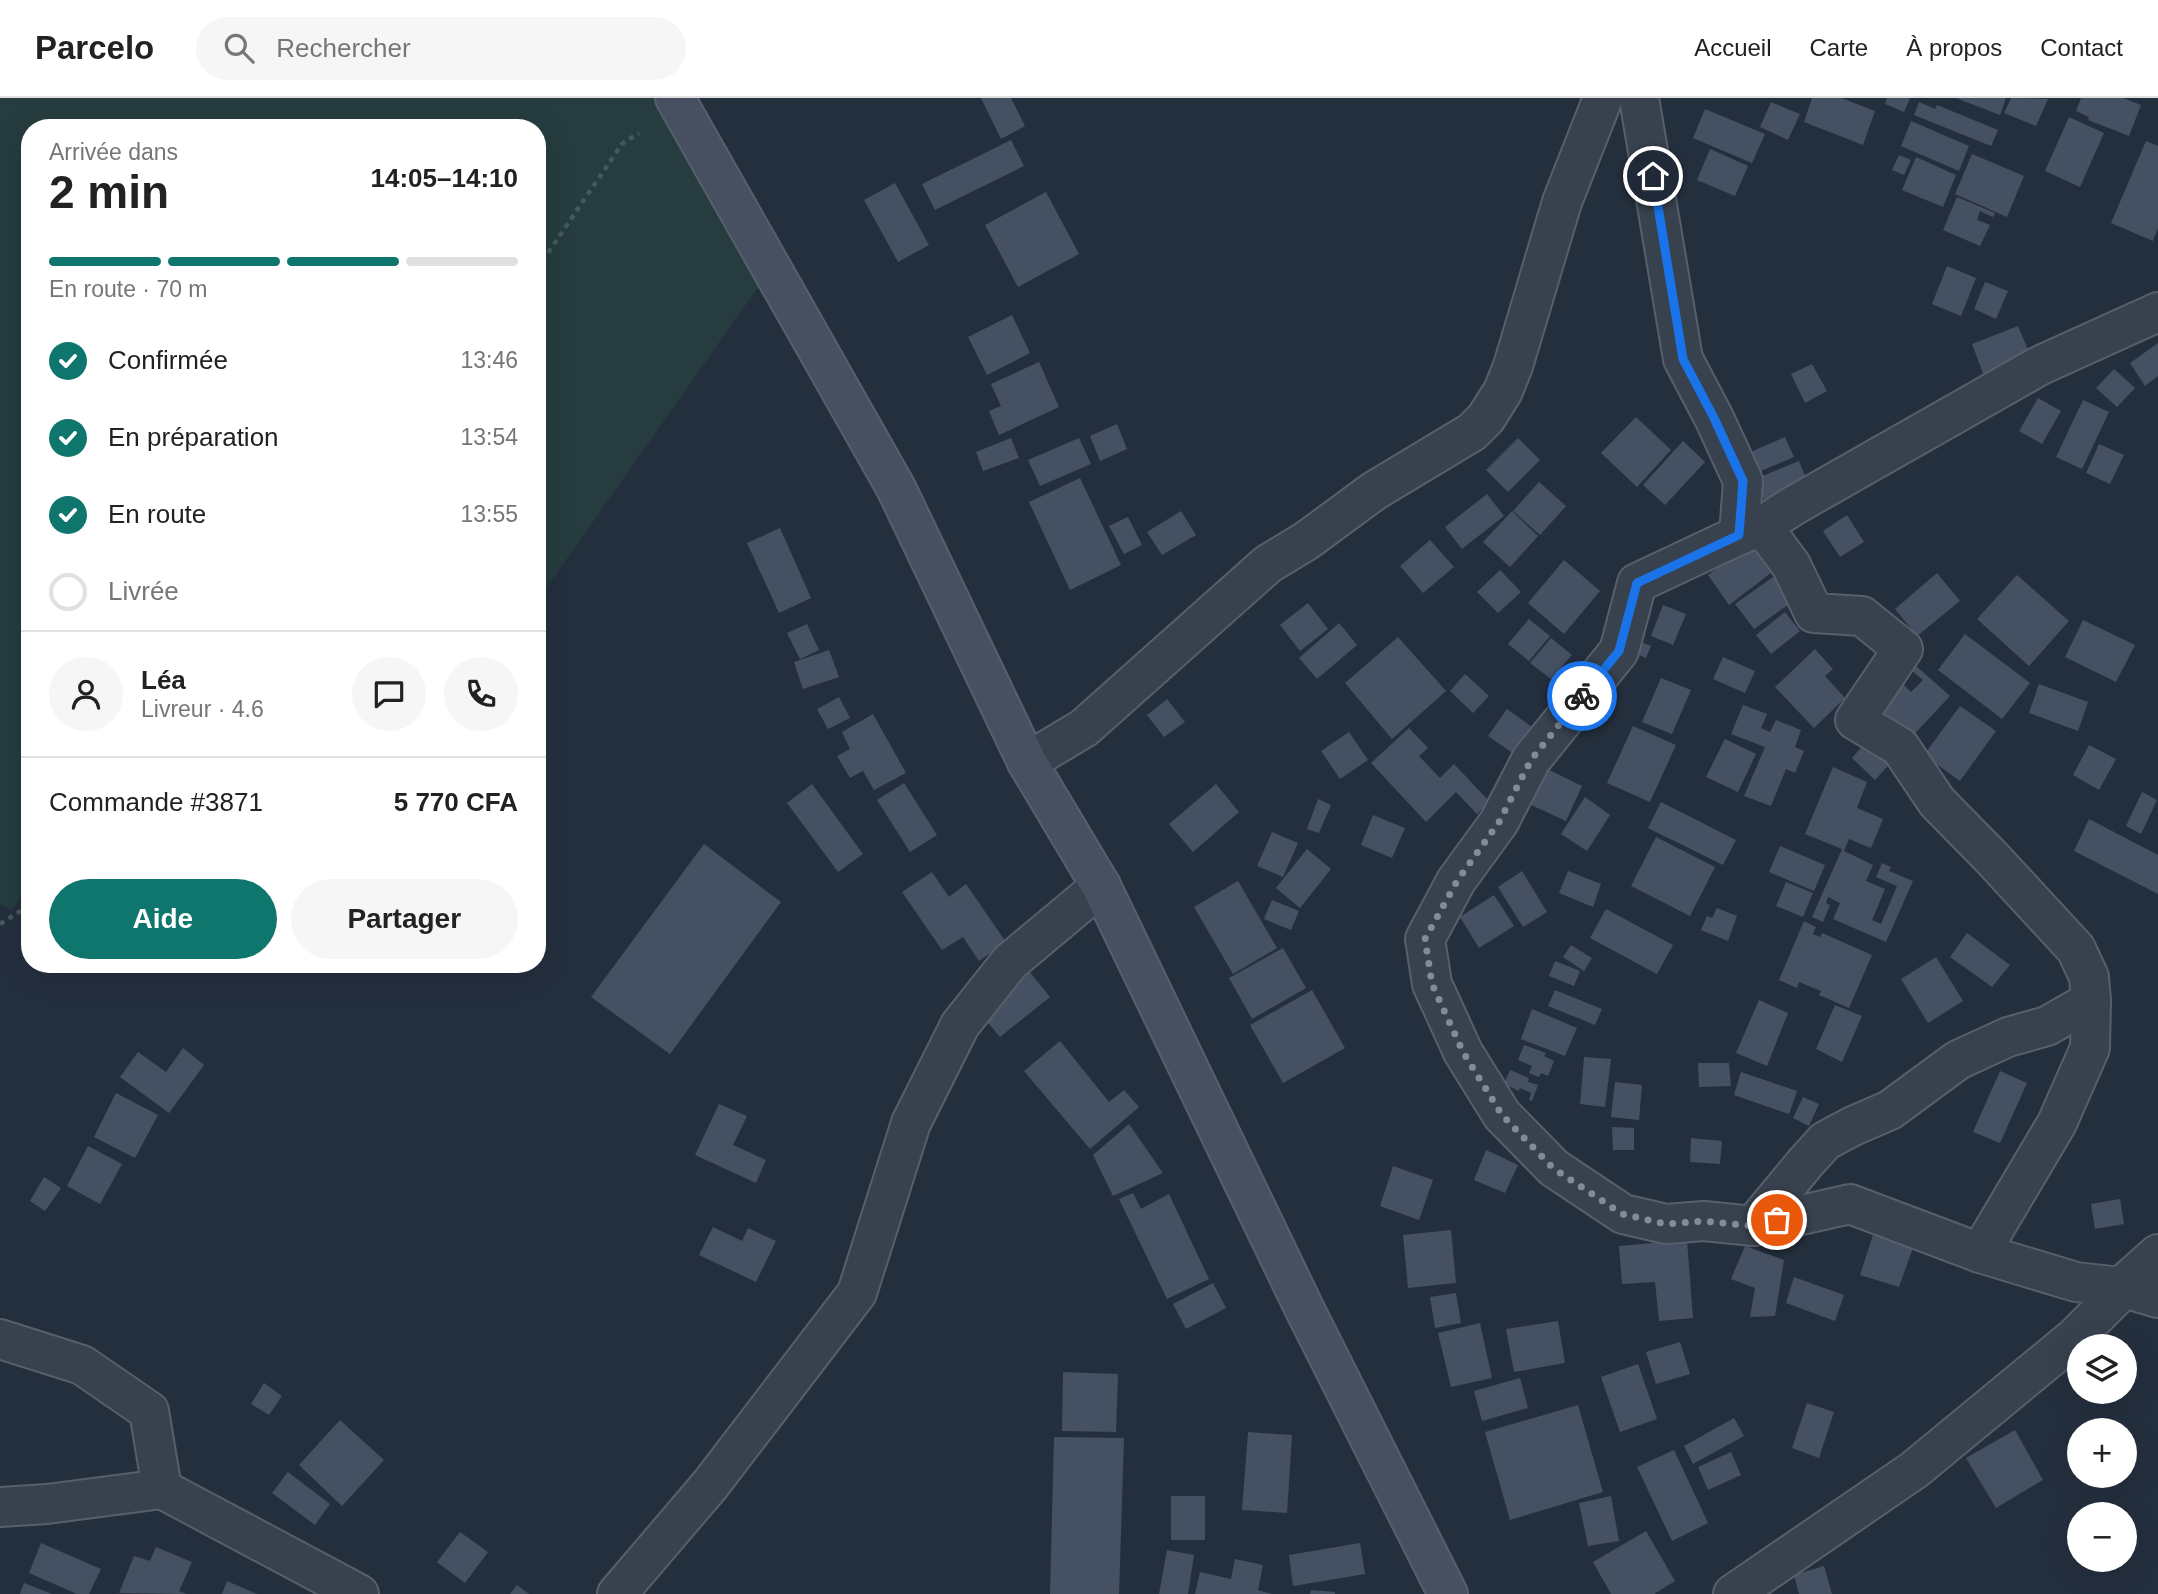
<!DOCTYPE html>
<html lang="fr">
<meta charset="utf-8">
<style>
:root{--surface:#fff;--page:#f6f6f6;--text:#222;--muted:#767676;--line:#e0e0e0;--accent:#0f766e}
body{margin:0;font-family:Helvetica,sans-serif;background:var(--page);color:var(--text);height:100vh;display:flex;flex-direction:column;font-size:26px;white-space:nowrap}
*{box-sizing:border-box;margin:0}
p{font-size:23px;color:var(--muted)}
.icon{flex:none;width:38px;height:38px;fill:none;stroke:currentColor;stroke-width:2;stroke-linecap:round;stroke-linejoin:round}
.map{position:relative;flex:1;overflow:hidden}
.sheet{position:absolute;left:21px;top:21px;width:525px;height:854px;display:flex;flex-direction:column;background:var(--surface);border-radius:28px;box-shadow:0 7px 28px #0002}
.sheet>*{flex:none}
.fabs{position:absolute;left:2067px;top:1236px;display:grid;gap:14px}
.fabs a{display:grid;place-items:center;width:70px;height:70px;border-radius:50%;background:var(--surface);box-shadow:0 7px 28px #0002;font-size:35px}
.pin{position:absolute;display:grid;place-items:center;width:60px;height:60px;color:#fff;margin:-30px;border:4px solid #fff;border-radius:50%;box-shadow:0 2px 7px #0007}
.courier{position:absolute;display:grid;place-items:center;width:70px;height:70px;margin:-35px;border:5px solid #1a73e8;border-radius:50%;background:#fff;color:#222;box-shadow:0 2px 9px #0007}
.summary em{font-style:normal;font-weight:800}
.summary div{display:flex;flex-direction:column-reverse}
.summary{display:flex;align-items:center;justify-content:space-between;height:119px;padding:0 28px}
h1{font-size:46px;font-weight:800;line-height:52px}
.bar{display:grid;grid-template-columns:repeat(4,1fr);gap:10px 7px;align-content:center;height:84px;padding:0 28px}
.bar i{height:9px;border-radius:5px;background:var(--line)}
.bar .active{background:var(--accent)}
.bar p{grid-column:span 4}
.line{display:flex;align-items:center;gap:18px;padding:0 28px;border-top:2px solid var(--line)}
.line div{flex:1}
.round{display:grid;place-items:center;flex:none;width:74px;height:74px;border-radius:37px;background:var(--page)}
ol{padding:0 28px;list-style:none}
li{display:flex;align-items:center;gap:21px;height:77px}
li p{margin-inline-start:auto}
li .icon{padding:7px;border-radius:50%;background:var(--accent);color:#fff;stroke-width:4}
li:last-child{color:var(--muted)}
li i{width:38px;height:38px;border:4px solid var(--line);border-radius:50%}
.primary-button{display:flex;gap:14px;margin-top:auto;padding:14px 28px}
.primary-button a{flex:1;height:80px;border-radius:42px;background:var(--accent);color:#fff;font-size:28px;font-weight:800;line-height:80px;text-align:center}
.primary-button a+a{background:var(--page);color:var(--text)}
header{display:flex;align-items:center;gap:42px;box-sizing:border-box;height:98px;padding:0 35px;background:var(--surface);border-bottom:2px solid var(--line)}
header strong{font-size:33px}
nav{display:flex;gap:38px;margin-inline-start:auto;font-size:24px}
.search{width:490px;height:63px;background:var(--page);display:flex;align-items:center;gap:18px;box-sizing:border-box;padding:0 24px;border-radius:38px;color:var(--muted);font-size:26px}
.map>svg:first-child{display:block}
.green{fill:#263c3f}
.building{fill:#455162}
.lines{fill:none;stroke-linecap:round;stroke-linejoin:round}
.street-casing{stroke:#565f6c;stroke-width:42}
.secondary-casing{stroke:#565f6c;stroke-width:42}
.path{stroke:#44595c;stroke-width:4.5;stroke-dasharray:5 5;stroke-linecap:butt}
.street{stroke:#38414e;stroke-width:38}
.secondary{stroke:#465061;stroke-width:38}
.done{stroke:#828b98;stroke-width:7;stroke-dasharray:0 12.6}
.route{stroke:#1a73e8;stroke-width:9}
</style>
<header>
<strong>Parcelo</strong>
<div class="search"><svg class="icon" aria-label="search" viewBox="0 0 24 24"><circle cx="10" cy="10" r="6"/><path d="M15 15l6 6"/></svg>Rechercher</div>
<nav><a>Accueil</a><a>Carte</a><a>À propos</a><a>Contact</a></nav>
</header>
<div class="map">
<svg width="2158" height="1496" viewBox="0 0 2158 1496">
<rect width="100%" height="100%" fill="#242f3e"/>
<path class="green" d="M0 0H675L759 188 537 503V30H30V786L12 812 0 806Z"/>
<g class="building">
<path d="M981 0H1011L1025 28 1001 41Z"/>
<path d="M1812 0H1841L1875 13 1863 47 1804 24Z"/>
<path d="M1887 0H1910L1904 14 1885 6Z"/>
<path d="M1956 0H2006L2000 17Z"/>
<path d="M2011 0 2048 1 2036 28 2004 15Z"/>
<path d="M2081 0H2123L2141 7 2129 38 2088 22 2089 19 2076 13Z"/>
<path d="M1771 4 1800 16 1788 42 1760 29Z"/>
<path d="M1919 4 1935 11 1937 7 1998 32 1991 48 1914 17Z"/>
<path d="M1705 11 1765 36 1752 65 1693 40Z"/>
<path d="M2069 19 2104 35 2080 89 2045 73Z"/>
<path d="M1911 23 1969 48 1959 73 1901 48Z"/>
<path d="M1011 42 1024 68 935 112 922 86Z"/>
<path d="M2146 43 2158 48V130L2153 143 2111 125Z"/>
<path d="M1710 51 1748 68 1735 98 1697 82Z"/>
<path d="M1972 56 2024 78 2007 119 1955 96Z"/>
<path d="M1899 57 1911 62 1904 77 1892 72Z"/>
<path d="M1916 59 1956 77 1943 109 1902 92Z"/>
<path d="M895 85 929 147 898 164 864 102Z"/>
<path d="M1046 94 1079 156 1018 189 985 127Z"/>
<path d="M1957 99 1995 115 1993 119 1980 113 1977 122 1990 127 1980 148 1943 132Z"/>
<path d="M1947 168 1976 180 1961 218 1932 206Z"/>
<path d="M1985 184 2008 193 1996 221 1974 211Z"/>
<path d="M1012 217 1030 255 987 277 968 239Z"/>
<path d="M2018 228 2031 259 1984 278 1972 246Z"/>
<path d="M2158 245V278L2145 288 2130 265Z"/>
<path d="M1039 264 1059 309 999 337 989 313 1001 308 991 286Z"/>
<path d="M1812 266 1827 293 1805 305 1791 276Z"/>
<path d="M2114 271 2135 290 2117 309 2096 290Z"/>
<path d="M2038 300 2061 313 2042 346 2019 333Z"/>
<path d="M2083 302 2109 314 2082 371 2056 359Z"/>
<path d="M1636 319 1671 352 1637 389 1601 355Z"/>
<path d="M1117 326 1127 351 1100 363 1090 338Z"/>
<path d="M1785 339 1794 359 1756 375 1748 355Z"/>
<path d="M1011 340 1019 360 983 373 976 354Z"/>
<path d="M1079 340 1091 366 1040 388 1028 362Z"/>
<path d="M1518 340 1540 362 1508 394 1486 372Z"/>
<path d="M1683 343 1705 364 1665 407 1643 387Z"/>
<path d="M2099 346 2124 357 2110 386 2086 375Z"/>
<path d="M1799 363 1810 390 1767 409 1755 381Z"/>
<path d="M1080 380 1121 467 1070 492 1029 404Z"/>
<path d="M1539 384 1566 408 1540 437 1513 413Z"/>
<path d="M1487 396 1504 418 1462 451 1445 429Z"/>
<path d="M1181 413 1196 437 1162 457 1147 434Z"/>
<path d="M1512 413 1538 438 1510 469 1483 444Z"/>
<path d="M1847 417 1864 444 1840 459 1823 433Z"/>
<path d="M1128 419 1142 447 1124 456 1109 428Z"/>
<path d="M780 430 811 500 779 515 747 445Z"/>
<path d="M1430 442 1454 469 1423 495 1400 468Z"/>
<path d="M1750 446 1771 475 1729 507 1708 477Z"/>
<path d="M1564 462 1600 493 1564 536 1528 505Z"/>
<path d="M1500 472 1521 494 1498 515 1477 494Z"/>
<path d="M1937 475 1960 503 1917 538 1895 511Z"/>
<path d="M2017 477 2069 523 2029 568 1977 521Z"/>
<path d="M1773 479 1792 504 1754 531 1735 506Z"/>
<path d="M1308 505 1328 531 1300 553 1280 527Z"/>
<path d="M1663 507 1686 516 1673 547 1651 538Z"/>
<path d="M1785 514 1800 533 1771 556 1756 537Z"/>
<path d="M1529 521 1550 538 1529 563 1508 546Z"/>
<path d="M2083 522 2135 547 2116 584 2065 559Z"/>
<path d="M1339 525 1357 547 1317 581 1299 560Z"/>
<path d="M807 526 819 552 800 561 787 535Z"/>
<path d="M1965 536 2030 585 2002 621 1938 572Z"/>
<path d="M1398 539 1446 593 1392 641 1345 585Z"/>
<path d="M1551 540 1572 557 1551 581 1530 565Z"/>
<path d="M1639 543 1651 548 1646 560 1634 555Z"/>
<path d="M1815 551 1833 571 1825 578 1845 600 1814 630 1775 589Z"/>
<path d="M829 552 839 579 803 591 794 564Z"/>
<path d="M1723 559 1755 573 1745 595 1713 581Z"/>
<path d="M1915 567 1950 598 1906 645 1871 612 1899 582 1911 594 1923 582 1911 572Z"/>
<path d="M1465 576 1489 598 1473 615 1450 593Z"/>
<path d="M1661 580 1691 592 1672 636 1642 624Z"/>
<path d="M2039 586 2088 604 2078 633 2029 615Z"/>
<path d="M839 599 850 620 828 631 817 611Z"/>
<path d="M1167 601 1185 624 1164 639 1147 617Z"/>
<path d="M1743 607 1767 616 1761 630 1770 634 1776 622 1801 632 1795 649 1804 653 1795 675 1786 671 1771 708 1744 698 1765 649 1731 636Z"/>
<path d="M1960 608 1996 633 1960 683 1924 657Z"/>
<path d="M1507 611 1535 631 1517 658 1488 638Z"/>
<path d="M873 616 906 675 874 692 863 673 850 680 837 658 850 651 842 634Z"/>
<path d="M1633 628 1676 647 1650 704 1607 685Z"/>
<path d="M1409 630 1428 650 1419 658 1440 680 1454 666 1490 704 1477 716 1456 694 1426 724 1371 665Z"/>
<path d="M1349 634 1368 662 1340 681 1321 653Z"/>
<path d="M1872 637 1896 659 1875 682 1852 660Z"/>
<path d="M1725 641 1756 656 1738 694 1706 679Z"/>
<path d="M2089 647 2116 661 2099 692 2073 677Z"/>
<path d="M1833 669 1867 684 1857 710 1883 721 1871 750 1849 741 1844 753 1873 767 1866 783 1885 791 1872 822 1881 826 1897 788 1876 779 1882 765 1891 769 1889 773 1913 783 1886 844 1833 821 1840 805 1828 799 1826 805 1830 807 1823 824 1812 819 1842 751 1805 736Z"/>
<path d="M1545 670 1582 688 1566 723 1529 706Z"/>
<path d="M904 685 937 737 910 754 877 702Z"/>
<path d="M812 686 863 756 838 774 787 705Z"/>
<path d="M1216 686 1239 714 1193 754 1169 726Z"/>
<path d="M2142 694 2157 702 2141 736 2126 728Z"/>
<path d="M1585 699 1610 717 1587 753 1561 736Z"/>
<path d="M1318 701 1331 707 1319 735 1307 731Z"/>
<path d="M1661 704 1736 742 1723 767 1648 730Z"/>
<path d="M1373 717 1405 730 1392 760 1361 747Z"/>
<path d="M2089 721 2158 757V796L2074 753Z"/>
<path d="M1272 734 1298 745 1283 779 1257 768Z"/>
<path d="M1656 739 1715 769 1690 818 1631 788Z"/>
<path d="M704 746 781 804 670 956 591 899Z"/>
<path d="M1780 748 1825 767 1814 793 1769 774Z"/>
<path d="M1307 751 1331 771 1300 810 1276 790Z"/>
<path d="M1522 773 1547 814 1523 829 1498 789Z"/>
<path d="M1568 773 1601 786 1593 809 1559 795Z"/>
<path d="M932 774 949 799 966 786 1006 844 979 863 963 839 942 852 902 794Z"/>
<path d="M1238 783 1277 850 1233 876 1194 809Z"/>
<path d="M1786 784 1813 795 1803 819 1776 808Z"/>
<path d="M1494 797 1514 828 1479 850 1460 819Z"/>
<path d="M1272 802 1299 813 1291 832 1264 821Z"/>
<path d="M1717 810 1737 818 1728 843 1701 832 1707 818 1712 820Z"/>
<path d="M1606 811 1673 847 1657 876 1590 840Z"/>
<path d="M1804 823 1816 829 1813 836 1820 839 1822 835 1872 857 1849 910 1819 897 1821 893 1799 884 1797 890 1779 882Z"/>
<path d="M1967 835 2010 867 1992 889 1950 859Z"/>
<path d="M1571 847 1592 860 1584 873 1563 859Z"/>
<path d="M1283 850 1306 890 1252 921 1229 880Z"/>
<path d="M1936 859 1963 903 1928 925 1901 881Z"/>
<path d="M1555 863 1580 873 1574 888 1549 878Z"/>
<path d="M1029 873 1050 899 1000 939 978 913Z"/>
<path d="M1312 892 1345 950 1283 985 1250 927Z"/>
<path d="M1555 892 1602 911 1595 927 1548 908Z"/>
<path d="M1759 902 1788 915 1767 968 1736 955Z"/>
<path d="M1835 907 1862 918 1842 964 1816 951Z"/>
<path d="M1532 911 1577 930 1565 958 1521 941Z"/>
<path d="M1060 943 1109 1004 1124 992 1139 1009 1090 1051 1024 973Z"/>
<path d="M1524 947 1546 955 1544 958 1554 963 1548 978 1541 975 1539 979 1529 975 1532 968 1518 962Z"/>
<path d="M183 950 204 967 169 1015 120 979 138 954 166 974Z"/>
<path d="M1584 959 1611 961 1605 1009 1580 1006Z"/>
<path d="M1698 965H1729L1731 988 1699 989Z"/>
<path d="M1510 972 1529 980 1528 984 1538 987 1532 1003 1529 1002 1531 995 1520 990 1519 993 1504 986Z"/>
<path d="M2000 973 2027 985 2000 1045 1973 1034Z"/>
<path d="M1741 974 1797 993 1789 1016 1734 997Z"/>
<path d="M1615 984 1642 987 1639 1022 1611 1019Z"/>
<path d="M116 995 158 1017 135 1060 94 1039Z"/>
<path d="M1803 999 1819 1006 1809 1028 1793 1020Z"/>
<path d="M719 1006 747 1018 733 1047 766 1062 756 1085 695 1057Z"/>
<path d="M1129 1026 1163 1075 1113 1098 1093 1057Z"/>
<path d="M1612 1029 1634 1030V1052H1613Z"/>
<path d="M1691 1040 1722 1043 1720 1066 1690 1064Z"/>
<path d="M88 1048 122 1066 100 1106 67 1088Z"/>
<path d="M1486 1052 1518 1067 1505 1095 1474 1082Z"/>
<path d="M1393 1068 1433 1082 1419 1122 1380 1108Z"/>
<path d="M44 1079 61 1090 45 1113 30 1103Z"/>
<path d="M1133 1095 1141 1111 1169 1096 1209 1181 1167 1201 1119 1101Z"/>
<path d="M2120 1101 2124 1126 2095 1131 2091 1106Z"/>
<path d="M713 1129 742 1143 748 1130 776 1143 756 1184 699 1157Z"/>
<path d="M1875 1131 1915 1144 1899 1189 1860 1177Z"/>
<path d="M1451 1132 1456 1185 1408 1190 1403 1137Z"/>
<path d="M1687 1142 1693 1220 1659 1223 1655 1184 1622 1186 1619 1148Z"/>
<path d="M1745 1148 1784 1162 1775 1218 1750 1219 1755 1190 1731 1181Z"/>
<path d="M1794 1179 1844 1197 1835 1223 1786 1205Z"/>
<path d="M1213 1185 1226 1210 1186 1231 1173 1206Z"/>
<path d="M1456 1195 1461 1225 1435 1230 1430 1199Z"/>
<path d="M1558 1223 1565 1265 1514 1274 1506 1231Z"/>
<path d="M1480 1225 1492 1280 1451 1289 1438 1235Z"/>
<path d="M1680 1244 1690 1276 1656 1286 1646 1254Z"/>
<path d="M1638 1266 1657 1321 1620 1334 1601 1279Z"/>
<path d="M1063 1274 1118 1276 1116 1334 1062 1333Z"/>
<path d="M1520 1280 1528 1310 1482 1323 1474 1293Z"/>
<path d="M264 1285 282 1298 269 1317 251 1306Z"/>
<path d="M1807 1305 1834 1314 1819 1360 1792 1350Z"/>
<path d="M1578 1307 1603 1394 1510 1422 1485 1334Z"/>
<path d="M1734 1320 1744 1338 1693 1366 1684 1348Z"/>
<path d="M340 1322 384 1362 342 1408 299 1367Z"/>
<path d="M2015 1332 2043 1382 1996 1410 1966 1360Z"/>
<path d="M1248 1334 1292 1337 1287 1415 1242 1412Z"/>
<path d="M1054 1339 1124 1340 1119 1496H1050Z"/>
<path d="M1674 1352 1708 1425 1672 1443 1637 1369Z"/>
<path d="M1731 1354 1741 1377 1708 1392 1698 1369Z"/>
<path d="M288 1374 330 1406 315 1427 272 1395Z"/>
<rect x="1171" y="1398" width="34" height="44"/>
<path d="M1611 1398 1619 1443 1588 1448 1579 1405Z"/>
<path d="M1646 1433 1675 1483 1654 1496H1611L1593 1464Z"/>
<path d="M460 1434 488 1454 465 1485 437 1464Z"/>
<path d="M41 1445 101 1471 89 1496H77L29 1475Z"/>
<path d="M1360 1445 1365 1476 1293 1488 1289 1457Z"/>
<path d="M156 1449 192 1464 179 1493 187 1496 119 1495 134 1458 150 1463Z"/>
<path d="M1167 1452 1194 1457 1188 1496H1159Z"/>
<path d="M1235 1461 1263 1467 1258 1492 1272 1496H1195L1200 1474 1231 1481Z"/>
<path d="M1824 1468 1832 1496H1799L1794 1477Z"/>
<path d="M227 1483 257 1496H222Z"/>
<path d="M24 1485 52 1496H20Z"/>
<path d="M517 1487 529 1496H510Z"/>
<path d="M1311 1492 1335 1494V1496H1310Z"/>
</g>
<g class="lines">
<defs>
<g id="street">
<path d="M1639 0 1683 261 1714 320 1743 383 1739 437 1762 428 1791 467 1814 515 1862 518 1903 551 1855 622 1900 649 1937 704 1992 760 2076 851 2089 879 2091 903 2090 950 2057 1025 1980 1155"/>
<path d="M1762 428 1793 408 2039 268 2158 214"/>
<path d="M1739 437 1637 485 1619 553 1531 662 1499 724 1456 783 1425 841 1432 886 1463 954 1502 1017 1554 1070 1623 1116 1666 1126 1704 1123 1753 1128 1850 1106 1980 1155 2076 1184 2121 1189 2158 1200"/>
<path d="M1027 664 1084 630 1268 466 1306 443 1374 393 1472 334 1486 320 1503 293 1513 268 1562 104 1603 0"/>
<path d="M1753 1128 1806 1064 1825 1043 1853 1028 1890 1012 1958 962 2008 939 2047 928 2091 903"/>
<path d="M0 1241 82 1267 149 1313 162 1391"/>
<path d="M0 1409 47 1406 162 1391 359 1496"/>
<path d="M617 1496 710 1387 857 1195 911 1025 960 927 1010 864 1101 788"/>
<path d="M1733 1496 1914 1372 2074 1240 2114 1200 2121 1189 2158 1156"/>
</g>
<path id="secondary" d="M675 0 896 390 1027 664 1101 788 1305 1212 1448 1496"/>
</defs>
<use href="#street" class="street-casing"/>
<use href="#secondary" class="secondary-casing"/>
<g class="path">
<path d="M537 171 622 46 639 35"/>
<path d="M0 826 30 807"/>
</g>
<use href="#street" class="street"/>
<use href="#secondary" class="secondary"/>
</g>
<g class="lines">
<path class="done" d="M1582 598 1531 662 1499 724 1457 783 1425 841 1432 886 1463 954 1502 1017 1553 1070 1622 1116 1666 1126 1704 1123 1752 1128 1777 1122"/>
<path class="route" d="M1582 598 1619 553 1637 485 1739 437 1743 383 1714 320 1683 261 1653 78"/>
</g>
</svg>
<div class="fabs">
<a><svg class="icon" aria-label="layers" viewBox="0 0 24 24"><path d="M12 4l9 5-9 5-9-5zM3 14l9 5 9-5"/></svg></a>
<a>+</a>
<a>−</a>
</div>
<div class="pin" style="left:1777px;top:1122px;background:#ea580c"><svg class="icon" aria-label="bag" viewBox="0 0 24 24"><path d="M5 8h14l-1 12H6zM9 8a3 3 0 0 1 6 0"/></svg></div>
<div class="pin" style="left:1653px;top:78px;background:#1f2937"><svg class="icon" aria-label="home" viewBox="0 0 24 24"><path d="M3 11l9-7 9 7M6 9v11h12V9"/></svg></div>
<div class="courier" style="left:1582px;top:598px"><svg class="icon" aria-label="bike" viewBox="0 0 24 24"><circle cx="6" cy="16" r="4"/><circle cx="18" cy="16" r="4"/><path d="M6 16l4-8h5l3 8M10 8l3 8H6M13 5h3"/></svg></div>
<section class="sheet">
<div class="summary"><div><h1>2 min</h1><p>Arrivée dans</p></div><em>14:05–14:10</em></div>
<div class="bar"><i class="active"></i><i class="active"></i><i class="active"></i><i></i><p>En route · 70 m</p></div>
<ol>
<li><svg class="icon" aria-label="check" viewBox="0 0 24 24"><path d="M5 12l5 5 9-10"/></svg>Confirmée<p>13:46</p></li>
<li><svg class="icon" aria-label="check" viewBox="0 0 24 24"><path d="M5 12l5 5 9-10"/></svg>En préparation<p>13:54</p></li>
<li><svg class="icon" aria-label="check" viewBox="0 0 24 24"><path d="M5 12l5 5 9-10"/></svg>En route<p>13:55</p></li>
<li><i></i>Livrée</li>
</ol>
<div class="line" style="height:126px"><a class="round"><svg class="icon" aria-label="person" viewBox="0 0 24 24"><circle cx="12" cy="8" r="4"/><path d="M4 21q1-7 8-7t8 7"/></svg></a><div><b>Léa</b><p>Livreur · 4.6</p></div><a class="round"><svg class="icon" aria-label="chat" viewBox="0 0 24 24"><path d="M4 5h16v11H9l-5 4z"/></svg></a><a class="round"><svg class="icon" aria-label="phone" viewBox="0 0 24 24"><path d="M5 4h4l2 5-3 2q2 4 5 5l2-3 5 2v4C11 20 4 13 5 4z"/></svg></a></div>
<div class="line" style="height:91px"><div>Commande #3871</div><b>5 770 CFA</b></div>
<div class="primary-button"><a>Aide</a><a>Partager</a></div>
</section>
</div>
